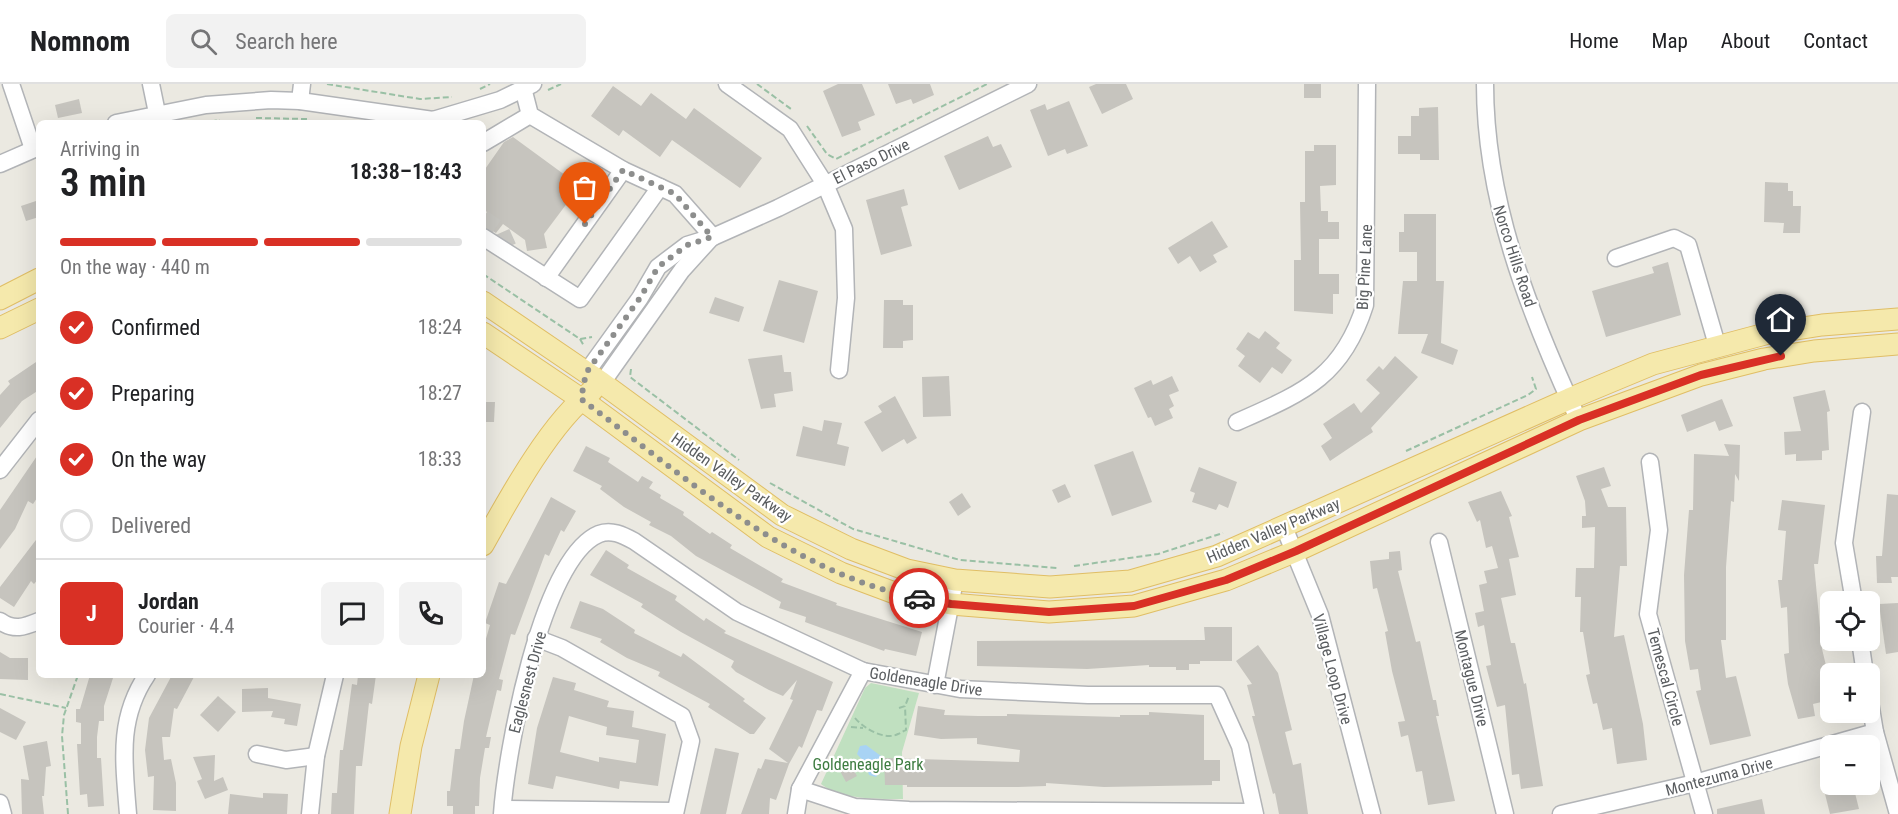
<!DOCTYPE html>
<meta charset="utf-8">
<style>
:root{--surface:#fff;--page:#f2f2f2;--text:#202124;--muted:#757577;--line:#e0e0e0;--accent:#d93025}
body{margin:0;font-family:"Roboto Condensed",sans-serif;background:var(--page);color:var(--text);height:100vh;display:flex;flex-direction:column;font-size:22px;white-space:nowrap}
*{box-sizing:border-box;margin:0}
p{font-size:20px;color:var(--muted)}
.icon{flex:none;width:33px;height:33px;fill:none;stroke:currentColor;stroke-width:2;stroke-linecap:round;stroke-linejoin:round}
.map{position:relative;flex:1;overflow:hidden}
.side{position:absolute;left:36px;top:36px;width:450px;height:558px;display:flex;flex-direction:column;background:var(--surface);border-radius:9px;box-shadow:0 6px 24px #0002}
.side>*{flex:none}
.fabs{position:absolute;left:1820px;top:507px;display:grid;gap:12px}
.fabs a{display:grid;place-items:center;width:60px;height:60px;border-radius:9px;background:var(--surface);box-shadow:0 6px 24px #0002;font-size:30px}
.pin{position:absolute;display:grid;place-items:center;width:51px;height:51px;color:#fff;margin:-62px -26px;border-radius:50% 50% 50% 0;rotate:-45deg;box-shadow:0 0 6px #0007}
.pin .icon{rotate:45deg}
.courier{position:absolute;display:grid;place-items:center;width:60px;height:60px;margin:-30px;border:4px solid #d93025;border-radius:50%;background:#fff;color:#222;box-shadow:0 2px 8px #0007}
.summary em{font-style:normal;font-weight:600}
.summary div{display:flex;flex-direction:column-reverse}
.summary{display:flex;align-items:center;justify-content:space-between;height:102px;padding:0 24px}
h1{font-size:39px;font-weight:600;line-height:45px}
.bar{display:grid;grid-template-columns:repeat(4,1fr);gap:9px 6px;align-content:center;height:72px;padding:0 24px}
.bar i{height:8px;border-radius:4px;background:var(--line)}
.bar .selected{background:var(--accent)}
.bar p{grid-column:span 4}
.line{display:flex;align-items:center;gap:15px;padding:0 24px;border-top:2px solid var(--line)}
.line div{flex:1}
.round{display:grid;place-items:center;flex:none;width:63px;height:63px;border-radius:9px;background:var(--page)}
ol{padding:0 24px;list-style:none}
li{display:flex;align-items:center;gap:18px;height:66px}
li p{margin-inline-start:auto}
li .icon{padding:6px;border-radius:50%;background:var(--accent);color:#fff;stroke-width:4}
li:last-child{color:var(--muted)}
li i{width:33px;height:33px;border:3px solid var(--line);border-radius:50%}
header{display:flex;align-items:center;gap:36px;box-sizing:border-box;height:84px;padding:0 30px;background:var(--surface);border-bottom:2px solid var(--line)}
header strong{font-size:28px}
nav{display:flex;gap:33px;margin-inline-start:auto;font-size:21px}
.search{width:420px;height:54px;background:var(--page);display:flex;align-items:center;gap:15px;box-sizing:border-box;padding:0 21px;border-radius:9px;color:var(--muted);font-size:22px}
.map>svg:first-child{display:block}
.green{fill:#c0e0c0}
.water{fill:#a8d3f4}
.building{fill:#c6c4be;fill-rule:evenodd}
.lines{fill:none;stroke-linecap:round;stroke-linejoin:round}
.minor-tunnel{stroke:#c7c6c1;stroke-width:16;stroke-dasharray:16 8;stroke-linecap:butt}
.minor-casing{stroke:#b2b4b7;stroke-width:19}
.major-casing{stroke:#e0be65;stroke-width:23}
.path{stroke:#9ac0a5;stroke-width:2;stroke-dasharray:6 3;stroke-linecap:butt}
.minor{stroke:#fff;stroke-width:16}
.major{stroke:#f5e9ac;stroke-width:21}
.done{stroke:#8d8e8d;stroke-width:6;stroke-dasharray:0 10.8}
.route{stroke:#d93025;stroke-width:8}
.labels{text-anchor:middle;stroke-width:4.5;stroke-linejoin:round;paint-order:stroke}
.street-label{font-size:16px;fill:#5a5d60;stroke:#fff}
.park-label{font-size:16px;fill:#3d7c40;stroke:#fff}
</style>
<header>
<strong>Nomnom</strong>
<div class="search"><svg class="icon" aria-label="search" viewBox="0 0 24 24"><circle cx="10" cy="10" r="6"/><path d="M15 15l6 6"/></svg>Search here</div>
<nav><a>Home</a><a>Map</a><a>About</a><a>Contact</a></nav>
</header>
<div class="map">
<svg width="1898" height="730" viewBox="0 0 1898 730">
<rect width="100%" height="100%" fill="#ebe9e1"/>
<path class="green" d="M871 599 919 609 902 668 903 715C878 715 841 716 821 700L865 604Z"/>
<path class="water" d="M866 661 881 672 880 687 876 693 869 691 866 680 857 670 860 662Z"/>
<g class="building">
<path d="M838 0H862L875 31 858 38 861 46 842 53 823 7Z"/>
<path d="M888 0H930L934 11 913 20 911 15 896 20Z"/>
<path d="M1096 0H1126L1133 15 1102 30 1089 3Z"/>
<rect x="1304" y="0" width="17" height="14"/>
<path d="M613 2 641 22 651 9 686 35 694 24 762 74 740 104 672 56 660 73 623 46 619 52 591 32Z"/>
<path d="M79 15 82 29 58 34 55 21Z"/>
<path d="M1069 17 1088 62 1067 70 1065 65 1048 72 1030 26 1045 20 1047 26Z"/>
<path d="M1438 23 1439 76H1420V70H1398V52H1411V32H1419V24Z"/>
<path d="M988 52 993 63 1001 60 1012 83 959 106 944 72Z"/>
<path d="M513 53 580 102 544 150 547 164 527 167 525 156 503 140 496 149 484 142 491 131 483 125V88L504 58Z"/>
<path d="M1314 61H1336V101L1320 102 1321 127H1328V138H1339V155H1319V190H1339V210H1333V230L1294 227V176H1301L1300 118H1305V67H1314Z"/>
<path d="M1765 98 1788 99V107H1793V122H1801L1800 149H1783L1784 139 1764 138Z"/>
<path d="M904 105 908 121 901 123 912 162 881 171 866 116Z"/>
<path d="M39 116V133L26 137 21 122Z"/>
<path d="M1404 130H1436V197H1444L1441 259 1458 266 1453 281 1421 269 1428 250H1398L1403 197H1417V168H1399V148H1404Z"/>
<path d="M1212 137 1228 163 1213 171 1217 178 1200 188 1190 172 1178 180 1168 164Z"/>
<path d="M1668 178 1681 231 1606 253 1592 207 1654 189 1652 183Z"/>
<path d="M779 196 818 207 804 259 763 247Z"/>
<path d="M715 213 744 223 739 238 709 229Z"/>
<path d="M884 216H903V221H913V256L903 257V264H883Z"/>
<path d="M1265 247 1280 259 1276 264 1292 276 1282 290 1272 283 1260 299 1238 282 1245 272 1236 265 1248 248 1259 255Z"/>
<path d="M782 271 784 288H791L793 307 774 310 776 323 761 325 748 275Z"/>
<path d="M1395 272 1418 293 1371 344 1373 348 1330 377 1321 362 1332 354 1323 340 1354 319 1361 329 1380 309 1366 296 1379 282 1383 286Z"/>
<path d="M39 276V306L22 317 0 344V311L10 300 8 297Z"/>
<path d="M949 292 951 332 923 333 922 293Z"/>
<path d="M1172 292 1179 307 1169 311 1174 322 1169 325 1173 334 1155 342 1151 333 1148 334 1134 304 1151 296 1153 301Z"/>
<path d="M1825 306 1830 327 1827 328 1829 366 1822 367V376L1796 377V370L1785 371 1784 348 1801 347 1793 313Z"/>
<path d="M895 312 917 354 907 360 904 355 882 368 864 338 882 328 878 322Z"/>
<path d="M1722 315 1733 342 1719 347 1715 337 1687 348 1681 331Z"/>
<path d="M483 318H495L494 338H483Z"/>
<path d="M824 336 842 339 837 360 849 363 845 382 796 372 803 342 822 347Z"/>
<path d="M1724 360 1740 361 1739 397 1735 390 1734 418 1731 417 1726 483V556H1721L1726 594 1736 592 1751 652 1710 661 1696 607 1701 606 1698 585 1690 586 1685 557 1684 491 1689 426H1693L1694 370 1729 372Z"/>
<path d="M586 362 610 374 608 378 638 398 642 392 653 398 649 404 661 411 660 414 684 428 683 431 710 450 712 448 732 461 730 464 783 495 781 498 837 519 836 521 922 548 916 572 885 565 884 567 805 538 806 533 779 524 781 518 696 472 671 452 649 441 651 438 624 423 600 405 602 402 573 387Z"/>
<path d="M1133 367 1152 418 1112 432 1094 381Z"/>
<path d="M39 369V411L33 420 28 417 15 445 0 465V426Z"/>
<path d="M1199 383 1237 398 1228 424 1219 420 1216 426 1192 418 1195 409 1190 407Z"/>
<path d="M1604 383 1611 402 1601 405 1608 423H1626L1627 482H1620L1614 553 1624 551 1643 640 1647 676 1617 680 1612 644 1603 646 1597 619 1593 620 1586 591 1590 590 1583 548H1580L1581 513H1575L1576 484H1594L1595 443 1582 444V432H1586L1585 417 1576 392Z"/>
<path d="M1065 400 1071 413 1058 419 1052 406Z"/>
<path d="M1501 407 1512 432 1509 433 1519 473 1509 475 1516 511 1501 514 1511 559H1515L1524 600 1526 599 1543 702 1521 705 1519 690 1512 691 1505 621 1497 623 1486 582 1491 581 1484 541 1478 543 1475 529 1484 527 1479 501 1487 499 1484 487 1498 484 1492 462 1486 464 1480 436 1477 438 1468 418Z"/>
<path d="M962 409 971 423 958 432 949 418Z"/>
<path d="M1887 410 1898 411V493H1891L1892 499H1877L1876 472H1882Z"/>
<path d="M551 413 576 427 564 448 561 446 549 472 545 470 515 551 511 550 499 595 503 596 501 607 497 606 486 653H491L489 664H485L480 694 479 722H475V730H453V722H447V707H450L455 665H460L464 637 474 591H483V565L490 541 485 539 499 498 506 500Z"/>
<path d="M1782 416 1825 421 1818 480H1814L1822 565 1830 598V616L1813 620 1815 632 1798 635 1788 600 1784 570 1789 569 1787 523 1781 524 1778 496H1782L1786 447 1778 446Z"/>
<path d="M39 452V494L34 500 31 497 14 523 0 514V503Z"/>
<path d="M606 466 629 481 627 484 677 512 675 516 704 537 706 534 726 547 724 549 833 598 822 627 817 626 802 664 799 662 789 680 776 716 770 714 769 730H741L758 684 761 685 765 675 788 679 769 665 793 616 790 615 797 596 783 612 769 606 736 588 731 583 734 577 681 548 641 523 643 520 590 491Z"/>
<path d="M1400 467 1402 486 1398 487 1416 558 1420 557 1433 616H1436L1439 632H1436L1455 717 1428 721 1422 687 1416 688 1408 651 1401 653 1398 638 1405 637 1392 587 1385 548 1388 547 1377 504 1373 505 1370 477 1389 475V468Z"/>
<path d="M580 517 603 525 635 546 634 549 681 573 683 569 745 615 743 617 766 634 754 650H750L708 623 710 620 658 592 660 588 627 574 600 558 602 555 570 544Z"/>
<path d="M1898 519V568L1886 570 1879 520Z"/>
<path d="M1204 543H1232V577H1200V580H1189V586H1176V583H1149V581L1087 585 977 582V557L1205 556Z"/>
<path d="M1258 561 1278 589 1292 646 1285 648 1293 681 1301 679 1308 730H1279L1275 709 1273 710 1252 632H1255L1247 601 1252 600 1236 577Z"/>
<path d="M0 568 10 574H28V596L0 595Z"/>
<path d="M90 591 113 594 104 622V637H99L97 653V674H101L104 722 88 723 87 710 80 711 77 660H81V639L76 638V625H80Z"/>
<path d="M172 591H195L177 625 174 624 170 653H162L164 676 171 675 176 699V727L153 726 154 692 148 693 145 666 149 634Z"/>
<path d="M358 591H376L372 620 369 619 362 682H356L354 730H331L332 709H337L340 666H343L352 600 357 601Z"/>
<path d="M553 593 576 599 574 606 609 617 607 623 634 627 632 643 666 650 658 702 620 697 619 705 556 692 553 705 528 700 537 644ZM569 632 607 643 606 651 639 656 636 679 599 673V678L560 668Z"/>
<path d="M268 604V614L301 620 297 642 284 640 285 635 271 633 273 627 242 628V605Z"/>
<path d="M218 612 236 628 218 648 200 631Z"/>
<path d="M918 622 945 626 944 631 978 632H1007V630L1120 633V631H1149V628L1204 631V676H1220V697H1212V701L1104 703 1046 699V702L1018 703H907V701H885L884 674 1019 678 1020 666 977 660V654L941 655 914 651Z"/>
<path d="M0 624 26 638 16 656 0 648Z"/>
<path d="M47 657 51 682 46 683 44 712H42L44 730H22L21 695 29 696 23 662Z"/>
<path d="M715 664 739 669 726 730H700Z"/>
<path d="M215 671 214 697 223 693 228 706 205 715 197 697 202 695 193 673Z"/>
<path d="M851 681 857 692 846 698 840 687Z"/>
<path d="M1843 701 1845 707 1854 705 1859 725 1830 730 1824 706Z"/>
<path d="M263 709 288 710 287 730H228L230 710 263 714Z"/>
<path d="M1762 715 1765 730H1717V725Z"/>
</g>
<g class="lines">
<path class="minor-tunnel" d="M483 134 501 146 513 173"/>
<defs>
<g id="minor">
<path d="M11 0 33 65"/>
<path d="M151 0 157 29"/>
<path d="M727 0 790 45 825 100 844 145 846 214 839 286"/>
<path d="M1485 0C1485 115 1527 223 1574 326"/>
<path d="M523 4 530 31 623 86 675 110 713 153"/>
<path d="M300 17 302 0"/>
<path d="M116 39 206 21 271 16 300 17 433 36 500 16 533 0"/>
<path d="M483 59 530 31"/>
<path d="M0 80 39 63"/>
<path d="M483 153 580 215 660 103"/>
<path d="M1616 174 1674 154 1688 161 1717 261"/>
<path d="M546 194 623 86"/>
<path d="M586 289 640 214 658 183 687 161 713 153 778 124 1028 0"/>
<path d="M602 299 682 186 712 153"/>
<path d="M1237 338C1302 309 1342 294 1365 221L1367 0"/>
<path d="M1650 378 1659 446 1648 530 1704 730"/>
<path d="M0 386 39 336"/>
<path d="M1284 443 1320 531 1372 730"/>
<path d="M1439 458 1505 730"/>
<path d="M1854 518 1844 459 1862 328"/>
<path d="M0 537C14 547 24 543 39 537"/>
<path d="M536 554 562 564 682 632 691 657 675 730"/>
<path d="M1860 556 1865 590"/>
<path d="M935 601 955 496"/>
<path d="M1869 612 1875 648 1898 730"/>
<path d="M257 670 286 676 316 672"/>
<path d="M800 705 855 723 909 726 1254 728"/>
<path d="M0 719 3 730"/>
<path d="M503 725 675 727"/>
<path d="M128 730C124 679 117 635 147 591"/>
<path d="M310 730 316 672 335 591"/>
<path d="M502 730C506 671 541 474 599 450 611 445 623 451 634 457L737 528 863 587 960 605 1088 611H1217L1240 662 1255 730"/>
<path d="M796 730 800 705 863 587"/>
<path d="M1561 730 1695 699 1875 648"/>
</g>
<g id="major">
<path d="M0 215 39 195"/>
<path d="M483 218 602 299 782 431 851 465 907 486 955 496 1050 503 1130 497 1217 472 1569 315 1653 280 1765 250 1822 241 1898 235"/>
<path d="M0 244 39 225"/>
<path d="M483 249 581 315 768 453 841 489 900 511 951 520 1049 528 1134 522 1226 496 1296 467 1579 336 1701 291 1764 275 1814 267 1898 260"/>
<path d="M483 461C508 416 551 337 592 307"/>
<path d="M400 730 411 662 429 591"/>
</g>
</defs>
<use href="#minor" class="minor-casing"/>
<use href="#major" class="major-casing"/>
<g class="path">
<path d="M327 0 420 15 452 13"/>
<path d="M757 0 791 25"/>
<path d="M480 5 490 0"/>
<path d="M548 6 561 0"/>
<path d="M256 34 307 35"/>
<path d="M202 39 220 36"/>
<path d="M807 42 827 70 836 75 987 0"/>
<path d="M483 190 580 255 592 253"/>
<path d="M580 255 584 262"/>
<path d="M631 285 630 293 739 376"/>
<path d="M1406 367 1528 311 1536 305 1532 293"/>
<path d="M770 399 853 445 960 476 1057 484"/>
<path d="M1074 482 1158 470 1223 449"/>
<path d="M0 610 66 624"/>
<path d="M899 624 905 622 909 612"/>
<path d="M855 634C863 644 885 657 898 650 901 649 903 647 906 646L905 622"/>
<path d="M851 643 863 644"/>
<path d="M68 730 62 652 64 631 78 591"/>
</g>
<use href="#minor" class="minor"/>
<use href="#major" class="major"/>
</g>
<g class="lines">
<path class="done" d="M585 140 623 86 675 110 712 153 687 161 658 183 640 214 586 289 581 315C682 390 792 491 919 514"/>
<path class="route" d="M919 514 951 520 1049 528 1134 522 1226 496 1296 467 1579 336 1701 291 1781 272"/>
</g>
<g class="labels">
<g class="street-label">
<text transform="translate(871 77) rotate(-26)" y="6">El Paso Drive</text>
<text transform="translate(1515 172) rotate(72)" y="6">Norco Hills Road</text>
<text transform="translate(1364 183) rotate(-87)" y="6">Big Pine Lane</text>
<text transform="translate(732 393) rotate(35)" y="6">Hidden Valley Parkway</text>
<text transform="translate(1273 446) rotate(-23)" y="6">Hidden Valley Parkway</text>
<text transform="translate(1333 585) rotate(75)" y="6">Village Loop Drive</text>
<text transform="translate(1666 593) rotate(75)" y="6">Temescal Circle</text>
<text transform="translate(1472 594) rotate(76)" y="6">Montague Drive</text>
<text transform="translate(926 597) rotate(9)" y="6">Goldeneagle Drive</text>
<text transform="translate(527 598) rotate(-75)" y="6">Eaglesnest Drive</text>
<text transform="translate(1719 692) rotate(-15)" y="6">Montezuma Drive</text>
</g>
<g class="park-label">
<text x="868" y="686">Goldeneagle Park</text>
</g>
</g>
</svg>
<div class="fabs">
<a><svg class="icon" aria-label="locate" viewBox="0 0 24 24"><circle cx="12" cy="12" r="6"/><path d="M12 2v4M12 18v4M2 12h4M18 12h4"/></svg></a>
<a>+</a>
<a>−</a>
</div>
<div class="pin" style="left:585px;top:140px;background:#ea580c"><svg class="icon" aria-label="bag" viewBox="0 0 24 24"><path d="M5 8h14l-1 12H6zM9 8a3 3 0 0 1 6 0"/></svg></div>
<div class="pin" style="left:1781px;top:272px;background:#1f2937"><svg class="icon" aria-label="home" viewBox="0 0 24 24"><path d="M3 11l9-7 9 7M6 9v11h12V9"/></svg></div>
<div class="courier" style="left:919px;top:514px"><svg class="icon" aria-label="car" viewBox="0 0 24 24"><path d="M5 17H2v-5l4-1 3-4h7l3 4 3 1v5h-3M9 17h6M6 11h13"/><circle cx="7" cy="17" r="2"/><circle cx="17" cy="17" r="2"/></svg></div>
<section class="side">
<div class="summary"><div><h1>3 min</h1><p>Arriving in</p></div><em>18:38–18:43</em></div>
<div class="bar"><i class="selected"></i><i class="selected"></i><i class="selected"></i><i></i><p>On the way · 440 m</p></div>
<ol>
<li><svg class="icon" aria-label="check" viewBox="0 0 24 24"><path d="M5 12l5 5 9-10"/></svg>Confirmed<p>18:24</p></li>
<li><svg class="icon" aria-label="check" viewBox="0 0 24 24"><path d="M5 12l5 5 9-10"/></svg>Preparing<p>18:27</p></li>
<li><svg class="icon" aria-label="check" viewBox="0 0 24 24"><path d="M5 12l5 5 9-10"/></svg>On the way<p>18:33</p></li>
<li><i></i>Delivered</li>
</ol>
<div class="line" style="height:108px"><b class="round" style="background:var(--accent);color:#fff">J</b><div><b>Jordan</b><p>Courier · 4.4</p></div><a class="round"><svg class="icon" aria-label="chat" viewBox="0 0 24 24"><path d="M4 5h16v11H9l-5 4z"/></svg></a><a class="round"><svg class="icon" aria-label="phone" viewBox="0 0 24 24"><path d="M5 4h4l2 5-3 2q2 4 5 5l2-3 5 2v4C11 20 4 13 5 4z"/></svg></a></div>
</section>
</div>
